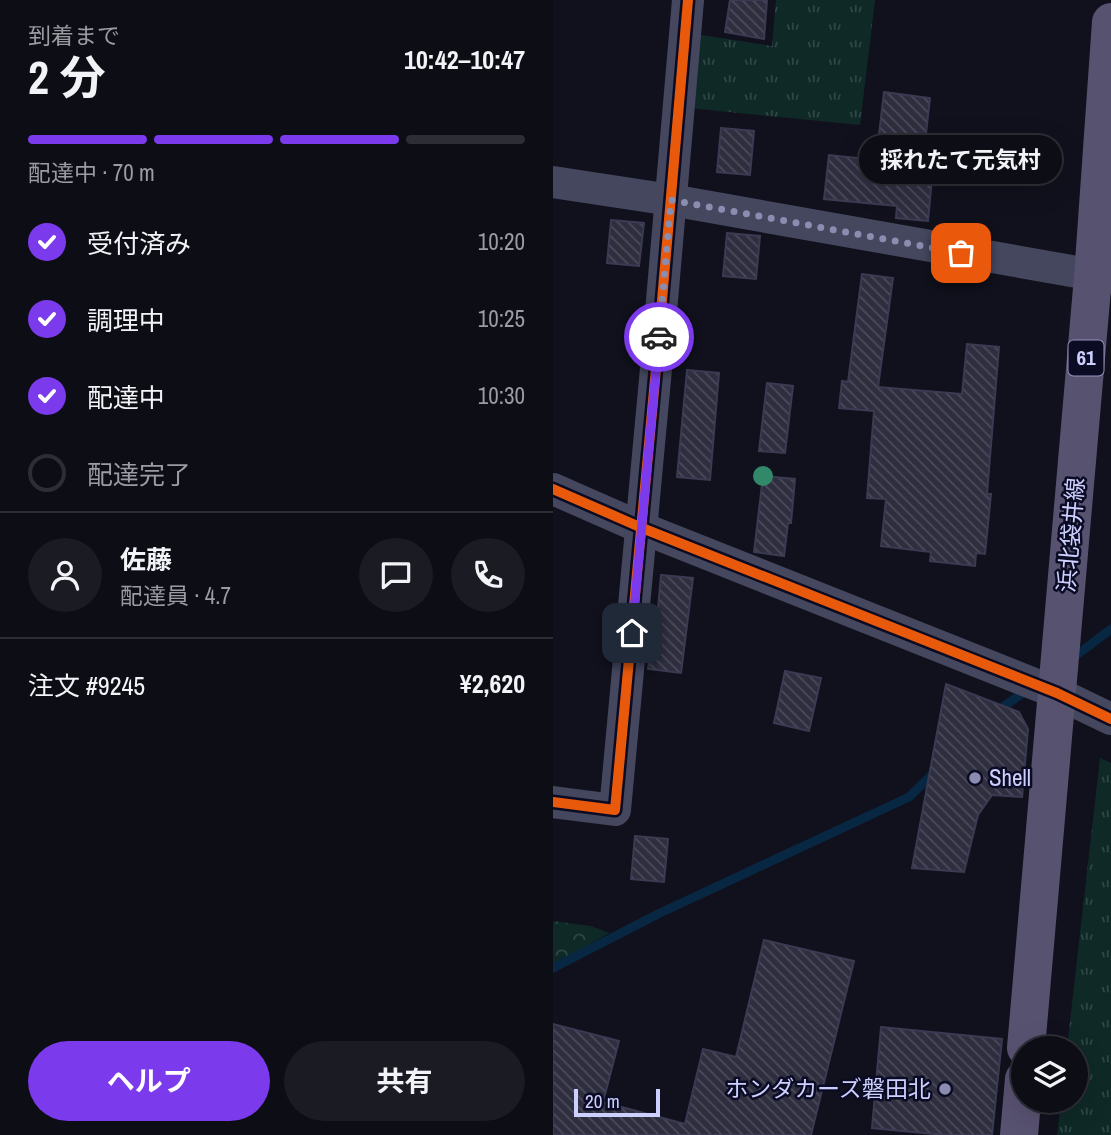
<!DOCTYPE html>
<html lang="ja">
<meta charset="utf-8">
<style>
:root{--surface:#0d0d16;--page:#1b1b23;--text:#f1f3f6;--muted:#9a9ca1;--line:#2d2d35;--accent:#7c3aed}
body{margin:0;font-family:"Archivo Narrow","Noto Sans JP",sans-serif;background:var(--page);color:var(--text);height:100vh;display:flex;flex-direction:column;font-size:26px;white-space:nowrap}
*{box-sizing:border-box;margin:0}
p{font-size:23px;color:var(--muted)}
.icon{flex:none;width:38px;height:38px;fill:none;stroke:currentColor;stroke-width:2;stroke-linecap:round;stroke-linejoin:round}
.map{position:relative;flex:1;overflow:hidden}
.drawer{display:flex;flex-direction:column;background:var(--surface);width:553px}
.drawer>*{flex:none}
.fabs{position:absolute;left:458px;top:1036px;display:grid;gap:14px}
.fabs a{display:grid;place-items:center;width:77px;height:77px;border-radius:50%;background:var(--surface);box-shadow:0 7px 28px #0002,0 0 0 2px var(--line);font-size:35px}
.scale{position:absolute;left:21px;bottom:18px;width:86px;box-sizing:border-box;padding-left:7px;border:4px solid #cdd0ff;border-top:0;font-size:19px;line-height:24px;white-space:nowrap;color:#cdd0ff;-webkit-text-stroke:5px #0b0b23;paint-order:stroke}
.pin{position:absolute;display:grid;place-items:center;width:60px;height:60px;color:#fff;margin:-30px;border-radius:14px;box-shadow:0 4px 10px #0006}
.courier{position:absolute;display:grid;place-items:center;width:70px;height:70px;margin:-35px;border:5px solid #7c3aed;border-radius:50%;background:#fff;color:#222;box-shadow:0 2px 9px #0007}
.bubble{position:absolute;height:49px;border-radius:24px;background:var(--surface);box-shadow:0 7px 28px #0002,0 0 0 2px var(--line);font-size:23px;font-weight:700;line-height:49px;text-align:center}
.head em{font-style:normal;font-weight:700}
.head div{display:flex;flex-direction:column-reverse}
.head{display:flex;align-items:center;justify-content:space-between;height:119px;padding:0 28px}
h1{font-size:46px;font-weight:700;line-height:52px}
.bar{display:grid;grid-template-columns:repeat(4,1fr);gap:10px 7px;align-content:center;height:84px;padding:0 28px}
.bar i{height:9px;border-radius:5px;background:var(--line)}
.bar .active{background:var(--accent)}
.bar p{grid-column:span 4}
.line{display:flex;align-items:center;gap:18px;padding:0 28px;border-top:2px solid var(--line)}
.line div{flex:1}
.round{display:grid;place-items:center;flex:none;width:74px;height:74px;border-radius:37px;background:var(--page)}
ol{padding:0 28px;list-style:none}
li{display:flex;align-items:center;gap:21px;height:77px}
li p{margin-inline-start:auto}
li .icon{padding:7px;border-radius:50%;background:var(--accent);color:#fff;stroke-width:4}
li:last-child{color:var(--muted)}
li i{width:38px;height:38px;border:4px solid var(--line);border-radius:50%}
.action{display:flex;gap:14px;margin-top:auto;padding:14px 28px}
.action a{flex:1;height:80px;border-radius:42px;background:var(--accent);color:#fff;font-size:28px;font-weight:700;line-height:80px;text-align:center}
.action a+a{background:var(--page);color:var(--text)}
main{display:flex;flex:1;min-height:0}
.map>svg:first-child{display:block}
.grass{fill:url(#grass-tufts)}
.forest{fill:url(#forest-crowns)}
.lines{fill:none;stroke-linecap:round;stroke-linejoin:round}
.stream{stroke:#072742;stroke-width:9}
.building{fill:url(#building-back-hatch);stroke:#3a3b52;stroke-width:2}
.minor{stroke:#44475e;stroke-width:32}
.major{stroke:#585271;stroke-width:38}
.cycleway-casing{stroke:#0b0b23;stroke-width:15}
.cycleway{stroke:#e8590c;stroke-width:10}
.tree{fill:#32896a}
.done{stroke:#8b8db0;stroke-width:7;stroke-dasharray:0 12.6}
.route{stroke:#7c3aed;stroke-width:9}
.poi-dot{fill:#8b8db0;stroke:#0b0b23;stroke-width:2.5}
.labels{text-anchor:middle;stroke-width:5;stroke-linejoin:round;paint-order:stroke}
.shield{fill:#0b0b23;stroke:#9395bd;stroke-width:2}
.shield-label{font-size:21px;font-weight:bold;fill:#cdd0ff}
.street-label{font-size:23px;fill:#cdd0ff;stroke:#0b0b23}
.poi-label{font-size:23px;fill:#cdd0ff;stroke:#0b0b23;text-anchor:start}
</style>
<main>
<section class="drawer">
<div class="head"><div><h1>2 分</h1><p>到着まで</p></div><em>10:42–10:47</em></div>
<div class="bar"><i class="active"></i><i class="active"></i><i class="active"></i><i></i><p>配達中 · 70 m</p></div>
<ol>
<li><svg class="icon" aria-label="check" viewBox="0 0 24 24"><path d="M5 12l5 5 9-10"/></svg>受付済み<p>10:20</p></li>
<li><svg class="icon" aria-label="check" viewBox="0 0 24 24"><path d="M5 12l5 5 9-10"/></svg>調理中<p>10:25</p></li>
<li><svg class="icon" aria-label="check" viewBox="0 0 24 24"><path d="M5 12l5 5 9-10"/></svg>配達中<p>10:30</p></li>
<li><i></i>配達完了</li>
</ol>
<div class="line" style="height:126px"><a class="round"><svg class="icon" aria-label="person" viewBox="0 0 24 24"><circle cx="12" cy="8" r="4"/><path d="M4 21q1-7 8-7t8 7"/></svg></a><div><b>佐藤</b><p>配達員 · 4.7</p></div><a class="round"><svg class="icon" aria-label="chat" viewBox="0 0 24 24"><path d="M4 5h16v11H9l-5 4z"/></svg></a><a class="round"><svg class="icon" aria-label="phone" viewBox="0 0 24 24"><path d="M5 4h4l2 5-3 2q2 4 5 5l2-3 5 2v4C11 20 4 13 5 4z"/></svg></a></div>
<div class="line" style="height:91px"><div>注文 #9245</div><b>¥2,620</b></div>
<div class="action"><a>ヘルプ</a><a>共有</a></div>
</section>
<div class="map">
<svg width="558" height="1135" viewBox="0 0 558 1135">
<defs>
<pattern id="grass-tufts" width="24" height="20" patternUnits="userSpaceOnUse" patternTransform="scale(1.75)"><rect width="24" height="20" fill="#0e2926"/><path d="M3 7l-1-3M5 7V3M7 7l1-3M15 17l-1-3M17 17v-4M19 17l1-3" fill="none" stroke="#304747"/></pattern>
<pattern id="forest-crowns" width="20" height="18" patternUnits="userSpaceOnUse" patternTransform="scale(1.75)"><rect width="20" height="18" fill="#0e2926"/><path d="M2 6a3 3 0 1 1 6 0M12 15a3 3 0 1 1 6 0" fill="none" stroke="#304747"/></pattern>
<pattern id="building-back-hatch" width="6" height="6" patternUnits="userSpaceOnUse" patternTransform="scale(1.75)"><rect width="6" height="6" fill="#2e2e3f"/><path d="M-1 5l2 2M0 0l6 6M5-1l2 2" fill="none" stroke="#4b4b5c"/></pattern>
</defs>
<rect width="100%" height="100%" fill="#11111d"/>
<g class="grass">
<path d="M223 0H322L307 125 126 107 143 34 219 46Z"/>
<path d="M547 758 558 763V1135H504L508 1101H523V1048H514Z"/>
</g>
<path class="forest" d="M0 921 38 926 56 933 0 966Z"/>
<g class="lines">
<g class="stream">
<path d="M517 660 558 629"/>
<path d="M443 712 474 690"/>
<path d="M0 968 105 914 356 797 383 771"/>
</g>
</g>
<g class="building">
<path d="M177 0H214L211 39 172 32Z"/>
<path d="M331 92 377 98 368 177 379 178 375 221 343 218 344 206 271 199 276 155 323 160Z"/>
<path d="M168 128 201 131 197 175 164 172Z"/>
<path d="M58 220 91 223 86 266 54 263Z"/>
<path d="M174 233 207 236 203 279 170 276Z"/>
<path d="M309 274 340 278 325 387 409 394 414 344 446 347 434 494H438L432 554 423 553 422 566 377 561 378 552 328 546 333 499 314 498 321 411 286 408 289 381 295 382Z"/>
<path d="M134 370 166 373 157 480 124 477Z"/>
<path d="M214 383 240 386 232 453 206 451Z"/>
<path d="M210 476 242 479 238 523H235L231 556 201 552Z"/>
<path d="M108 575 140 578 128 673 95 669 100 630 103 631Z"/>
<path d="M232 671 268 678 256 731 221 723Z"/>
<path d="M393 684 466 712 475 729 469 797 439 795 425 815 411 872 359 868Z"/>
<path d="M82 836 115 839 111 882 78 879Z"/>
<path d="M211 940 301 961 258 1135H0V1024L66 1041 50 1102 132 1124 150 1049 183 1057Z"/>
<path d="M328 1027 449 1039 439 1135H391L319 1128Z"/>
</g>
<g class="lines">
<g class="minor">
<path d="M0 182 118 200 558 278"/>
<path d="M0 489 89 528 504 693 558 719"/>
<path d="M0 802 62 810 104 358 135 0"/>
</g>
<g class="major">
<path d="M473 1048 540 277 558 22"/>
<path d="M466 1135 471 1079"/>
</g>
<defs>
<g id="cycleway">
<path d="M0 489 89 528 504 693 558 719"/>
<path d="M0 802 62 810 104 358 135 0"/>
</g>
</defs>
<use href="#cycleway" class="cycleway-casing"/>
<use href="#cycleway" class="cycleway"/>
</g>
<circle class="tree" cx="210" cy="476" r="10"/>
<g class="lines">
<path class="done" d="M106 337 118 200 408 253"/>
<path class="route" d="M79 633 106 337"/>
</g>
<g class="poi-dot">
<circle cx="422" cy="778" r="7"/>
<circle cx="392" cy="1089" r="7"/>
</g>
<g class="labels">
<rect class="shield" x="515.5" y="340.5" width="35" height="35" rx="5"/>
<g class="shield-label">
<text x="533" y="365">61</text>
</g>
<g class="street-label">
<text transform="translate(518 535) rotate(-85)" y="8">浜北袋井線</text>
</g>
<g class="poi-label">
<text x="436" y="786">Shell</text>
<text x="378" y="1097" text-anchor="end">ホンダカーズ磐田北</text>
</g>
</g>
</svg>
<div class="fabs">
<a><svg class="icon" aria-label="layers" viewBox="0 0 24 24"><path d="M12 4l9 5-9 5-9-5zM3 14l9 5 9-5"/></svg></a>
</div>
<div class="scale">20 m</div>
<div class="pin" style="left:408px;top:253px;background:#ea580c"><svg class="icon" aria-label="bag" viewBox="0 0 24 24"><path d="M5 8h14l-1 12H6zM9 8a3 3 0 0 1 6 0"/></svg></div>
<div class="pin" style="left:79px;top:633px;background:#1f2937"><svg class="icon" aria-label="home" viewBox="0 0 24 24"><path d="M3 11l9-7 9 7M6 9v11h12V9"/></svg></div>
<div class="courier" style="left:106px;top:337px"><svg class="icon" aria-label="car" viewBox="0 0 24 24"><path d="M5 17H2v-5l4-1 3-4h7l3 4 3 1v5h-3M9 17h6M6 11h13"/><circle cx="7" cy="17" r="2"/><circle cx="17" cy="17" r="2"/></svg></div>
<div class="bubble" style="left:306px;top:135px;width:203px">採れたて元気村</div>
</div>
</main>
